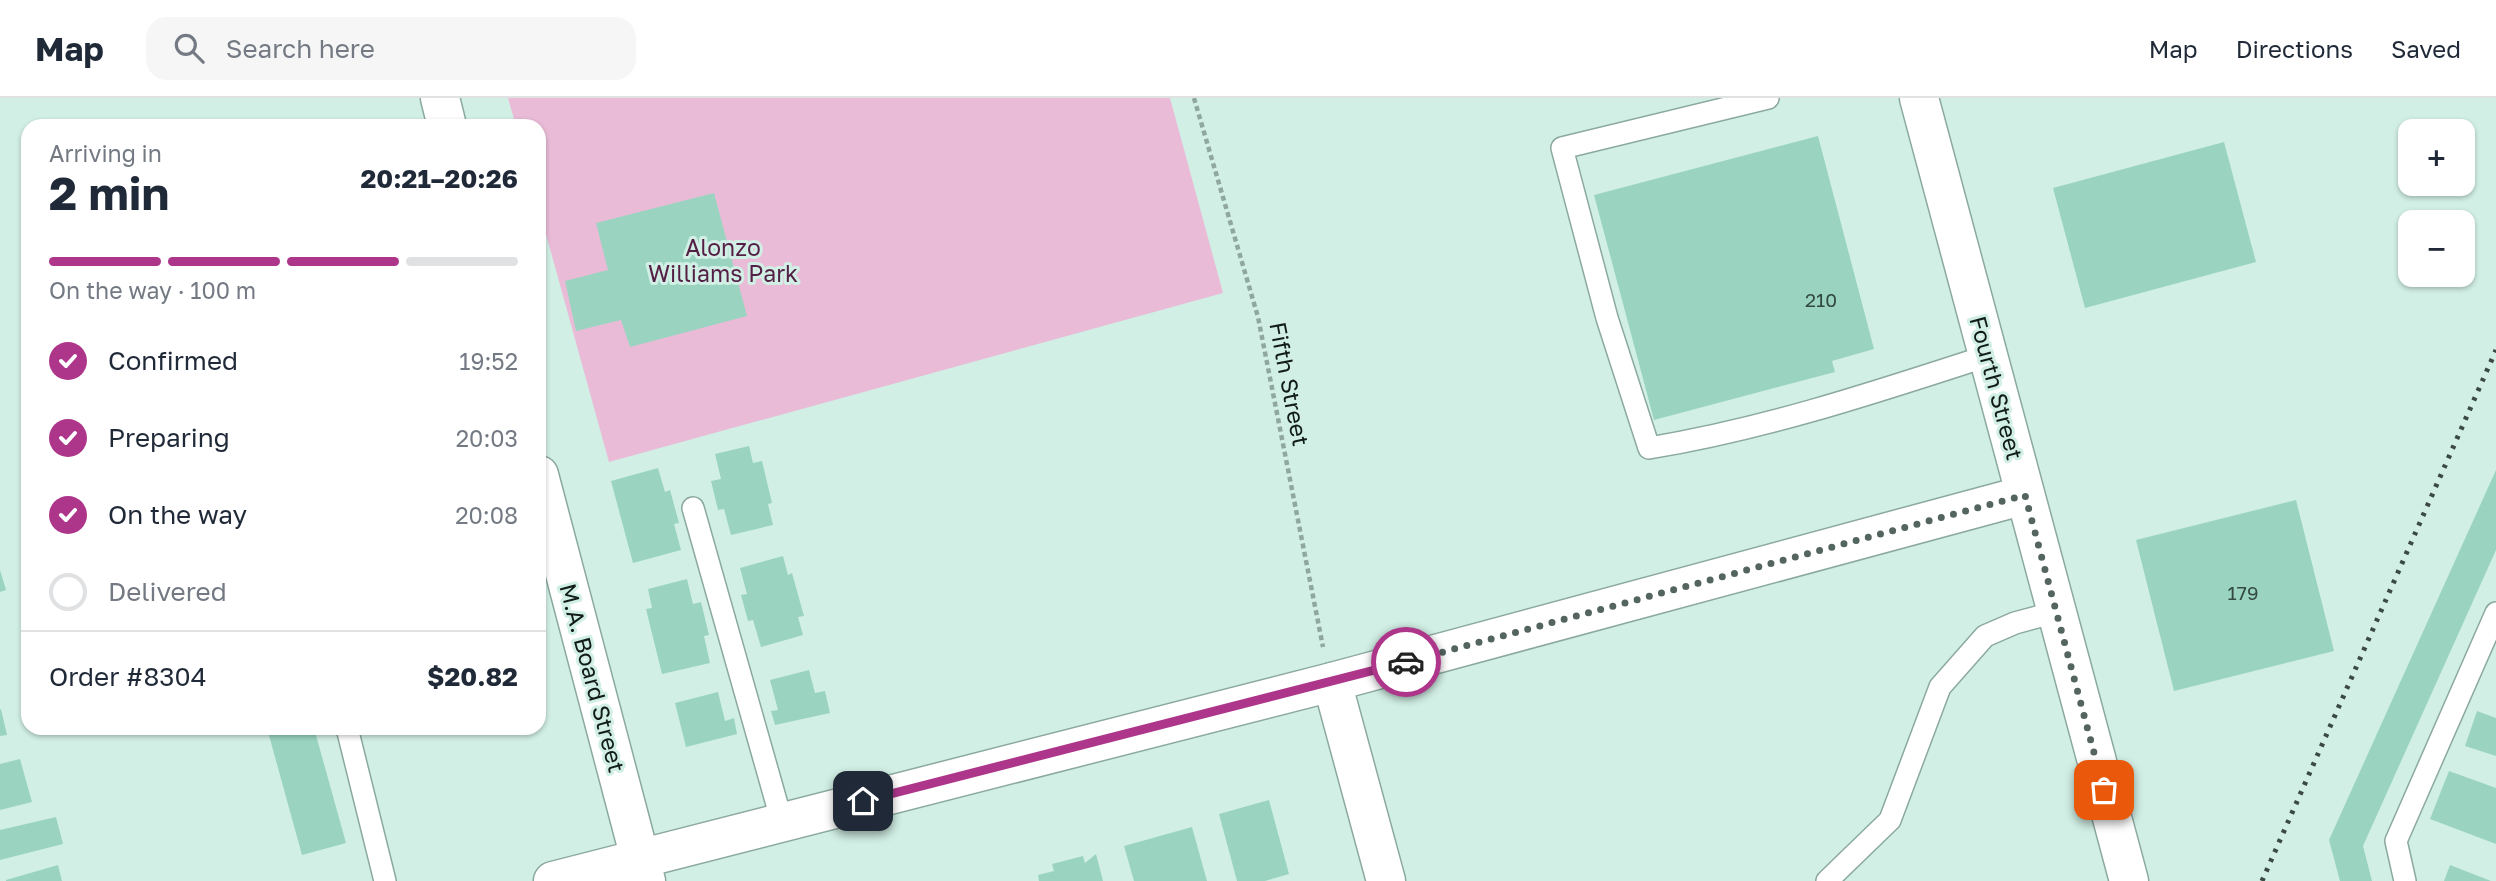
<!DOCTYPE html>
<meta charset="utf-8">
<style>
:root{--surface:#fff;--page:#f6f6f7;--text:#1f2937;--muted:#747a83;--line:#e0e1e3;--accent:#ad368b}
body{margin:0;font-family:"Golos Text",sans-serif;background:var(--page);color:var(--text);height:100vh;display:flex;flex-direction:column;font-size:26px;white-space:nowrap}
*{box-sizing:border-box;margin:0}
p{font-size:23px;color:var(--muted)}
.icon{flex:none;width:38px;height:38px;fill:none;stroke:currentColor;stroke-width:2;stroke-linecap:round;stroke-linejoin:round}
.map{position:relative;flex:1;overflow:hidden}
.panel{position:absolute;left:21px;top:21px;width:525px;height:616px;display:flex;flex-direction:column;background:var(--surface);border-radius:21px;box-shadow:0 2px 5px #0004}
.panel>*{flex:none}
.tools{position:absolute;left:2398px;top:21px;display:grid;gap:14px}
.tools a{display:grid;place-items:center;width:77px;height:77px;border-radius:14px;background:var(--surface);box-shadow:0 2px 5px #0004;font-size:35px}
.pin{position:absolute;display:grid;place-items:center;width:60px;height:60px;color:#fff;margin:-30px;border-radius:14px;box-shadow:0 4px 10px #0006}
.courier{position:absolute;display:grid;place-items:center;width:70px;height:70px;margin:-35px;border:5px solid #ad368b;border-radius:50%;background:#fff;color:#222;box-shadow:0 2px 9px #0007}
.headline em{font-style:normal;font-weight:700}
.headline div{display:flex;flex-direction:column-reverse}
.headline{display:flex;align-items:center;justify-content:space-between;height:119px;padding:0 28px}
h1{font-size:46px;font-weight:700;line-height:52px}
.bar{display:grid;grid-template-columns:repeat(4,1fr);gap:10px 7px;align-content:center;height:84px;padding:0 28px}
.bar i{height:9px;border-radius:5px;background:var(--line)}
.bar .selected{background:var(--accent)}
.bar p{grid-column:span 4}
.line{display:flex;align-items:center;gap:18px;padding:0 28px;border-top:2px solid var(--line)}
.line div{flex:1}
ol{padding:0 28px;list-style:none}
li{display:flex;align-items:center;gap:21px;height:77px}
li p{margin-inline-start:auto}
li .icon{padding:7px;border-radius:50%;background:var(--accent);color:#fff;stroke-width:4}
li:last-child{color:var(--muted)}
li i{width:38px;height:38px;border:4px solid var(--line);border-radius:50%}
header{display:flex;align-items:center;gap:42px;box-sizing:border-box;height:98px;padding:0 35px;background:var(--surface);border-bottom:2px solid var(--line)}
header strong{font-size:33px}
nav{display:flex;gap:38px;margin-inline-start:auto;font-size:24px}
.search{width:490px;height:63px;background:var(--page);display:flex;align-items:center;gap:18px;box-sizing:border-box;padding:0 24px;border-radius:21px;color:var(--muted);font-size:26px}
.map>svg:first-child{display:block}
.green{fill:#e9bbd7}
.building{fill:#9ad4c1}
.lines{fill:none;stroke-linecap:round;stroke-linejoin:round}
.lane-casing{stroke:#8ca99f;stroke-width:24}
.street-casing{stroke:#8ca99f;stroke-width:41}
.path{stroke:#8fa79f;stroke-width:4.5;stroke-dasharray:5 3.5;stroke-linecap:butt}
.lane{stroke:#fff;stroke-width:21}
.street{stroke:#fff;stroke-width:38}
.rail{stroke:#3b4945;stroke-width:5;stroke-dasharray:3.5 7;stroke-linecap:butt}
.done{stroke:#546560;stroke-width:7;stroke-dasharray:0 12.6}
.route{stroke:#ad368b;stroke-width:9}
.labels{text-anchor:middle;stroke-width:6;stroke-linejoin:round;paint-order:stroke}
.number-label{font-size:19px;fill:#334942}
.park-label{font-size:23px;fill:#551f45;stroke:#d1efe5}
.street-label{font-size:23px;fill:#111b18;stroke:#d1efe5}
</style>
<header>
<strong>Map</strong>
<div class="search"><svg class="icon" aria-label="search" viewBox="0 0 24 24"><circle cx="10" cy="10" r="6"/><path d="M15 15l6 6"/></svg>Search here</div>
<nav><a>Map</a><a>Directions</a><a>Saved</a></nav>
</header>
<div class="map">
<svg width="2496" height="783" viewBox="0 0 2496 783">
<rect width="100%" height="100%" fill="#d1efe5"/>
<path class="green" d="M508 0H1170L1223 195 609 364 539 111V28H516Z"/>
<g class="building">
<path d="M1818 38 1874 251 1832 263 1835 274 1654 322 1594 97Z"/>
<path d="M2224 44 2256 164 2085 210 2053 90Z"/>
<path d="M714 95 747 218 630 249 621 222 576 233 565 183 608 172 596 125Z"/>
<path d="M749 348 753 365 762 363 772 405 768 406 773 427 731 437 724 411 718 412 711 383 721 381 715 356Z"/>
<path d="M658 370 665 394 670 392 679 425 674 426 681 452 633 465 611 383Z"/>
<path d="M2496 372V452L2363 748 2372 783H2340L2329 742Z"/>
<path d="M2296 402 2334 553 2174 593 2136 442Z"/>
<path d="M783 458 788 477 792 475 804 518 798 519 803 537 761 549 753 522 748 523 741 497 747 496 740 470Z"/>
<path d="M0 472 6 492 0 494Z"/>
<path d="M687 481 693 506 701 504 709 537 704 538 710 565 662 576 646 511 652 510 648 491Z"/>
<path d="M809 572 815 595 825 593 830 615 775 627 771 613 778 612 770 582Z"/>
<path d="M718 594 725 623 734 620 737 636 686 649 675 605Z"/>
<path d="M1 611 7 637 0 638V612Z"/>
<path d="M2477 613 2496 620V658L2465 648Z"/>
<path d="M267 630H314L346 745 302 757Z"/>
<path d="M20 661 32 704 0 712V666Z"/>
<path d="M2449 673 2496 690V746L2430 721Z"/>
<path d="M1269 702 1289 776 1265 783H1237L1219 716Z"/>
<path d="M56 719 63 746 0 762V732Z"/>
<path d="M1192 729 1207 783H1134L1124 748Z"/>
<path d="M1096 756 1103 783H1039L1038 777 1054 773 1052 766 1083 758 1085 765Z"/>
<path d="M58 767 62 783H6V782Z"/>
<path d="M2450 767 2491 783H2444Z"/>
</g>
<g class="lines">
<defs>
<g id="lane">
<path d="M1768 0 1562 50 1607 220 1649 350C1765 331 1876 294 1987 258"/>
<path d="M693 410 782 724"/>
<path d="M347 630 385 783"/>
<path d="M1827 783 1890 722 1940 589 1985 538 2015 525 2056 514"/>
<path d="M2405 783 2396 743 2496 515"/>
</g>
<g id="street">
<path d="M440 0 447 28"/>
<path d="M1919 0 2129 783"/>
<path d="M539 377 646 783"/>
<path d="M1332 584 1386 783"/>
<path d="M553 783 1332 584 2025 397"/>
</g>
</defs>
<use href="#lane" class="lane-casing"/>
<use href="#street" class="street-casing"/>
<path class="path" d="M1194 0 1258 219 1323 549"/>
<use href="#lane" class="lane"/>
<use href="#street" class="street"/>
<path class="rail" d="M2262 783 2496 252"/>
</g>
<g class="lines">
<path class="done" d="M1406 564 2025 397 2104 692"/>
<path class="route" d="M863 703 1406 564"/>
</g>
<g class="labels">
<g class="number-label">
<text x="1821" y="209">210</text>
<text x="2243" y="502">179</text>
</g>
<g class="park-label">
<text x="723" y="158">Alonzo<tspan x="723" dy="26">Williams Park</tspan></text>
</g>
<g class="street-label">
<text transform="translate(1289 286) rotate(79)" y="8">Fifth Street</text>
<text transform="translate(1996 290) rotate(75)" y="8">Fourth Street</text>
<text transform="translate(592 580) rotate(75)" y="8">M.A. Board Street</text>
</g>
</g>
</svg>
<div class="tools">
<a>+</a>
<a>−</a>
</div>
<div class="pin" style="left:2104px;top:692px;background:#ea580c"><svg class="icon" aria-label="bag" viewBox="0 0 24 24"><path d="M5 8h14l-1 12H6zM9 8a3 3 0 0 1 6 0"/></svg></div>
<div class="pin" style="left:863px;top:703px;background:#1f2937"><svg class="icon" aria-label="home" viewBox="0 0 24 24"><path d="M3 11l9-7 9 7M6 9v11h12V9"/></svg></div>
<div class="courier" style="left:1406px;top:564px"><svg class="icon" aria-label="car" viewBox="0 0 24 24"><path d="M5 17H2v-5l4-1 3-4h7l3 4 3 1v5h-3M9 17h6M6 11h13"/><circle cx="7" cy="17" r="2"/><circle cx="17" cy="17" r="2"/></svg></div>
<section class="panel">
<div class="headline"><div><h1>2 min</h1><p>Arriving in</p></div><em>20:21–20:26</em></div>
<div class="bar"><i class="selected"></i><i class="selected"></i><i class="selected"></i><i></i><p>On the way · 100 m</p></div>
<ol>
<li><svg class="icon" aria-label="check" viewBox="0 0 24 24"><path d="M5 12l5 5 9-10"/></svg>Confirmed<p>19:52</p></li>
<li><svg class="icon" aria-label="check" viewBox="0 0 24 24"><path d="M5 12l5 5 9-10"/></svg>Preparing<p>20:03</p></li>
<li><svg class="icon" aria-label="check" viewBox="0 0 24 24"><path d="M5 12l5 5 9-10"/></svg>On the way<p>20:08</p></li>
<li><i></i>Delivered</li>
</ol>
<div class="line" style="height:91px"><div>Order #8304</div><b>$20.82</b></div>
</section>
</div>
